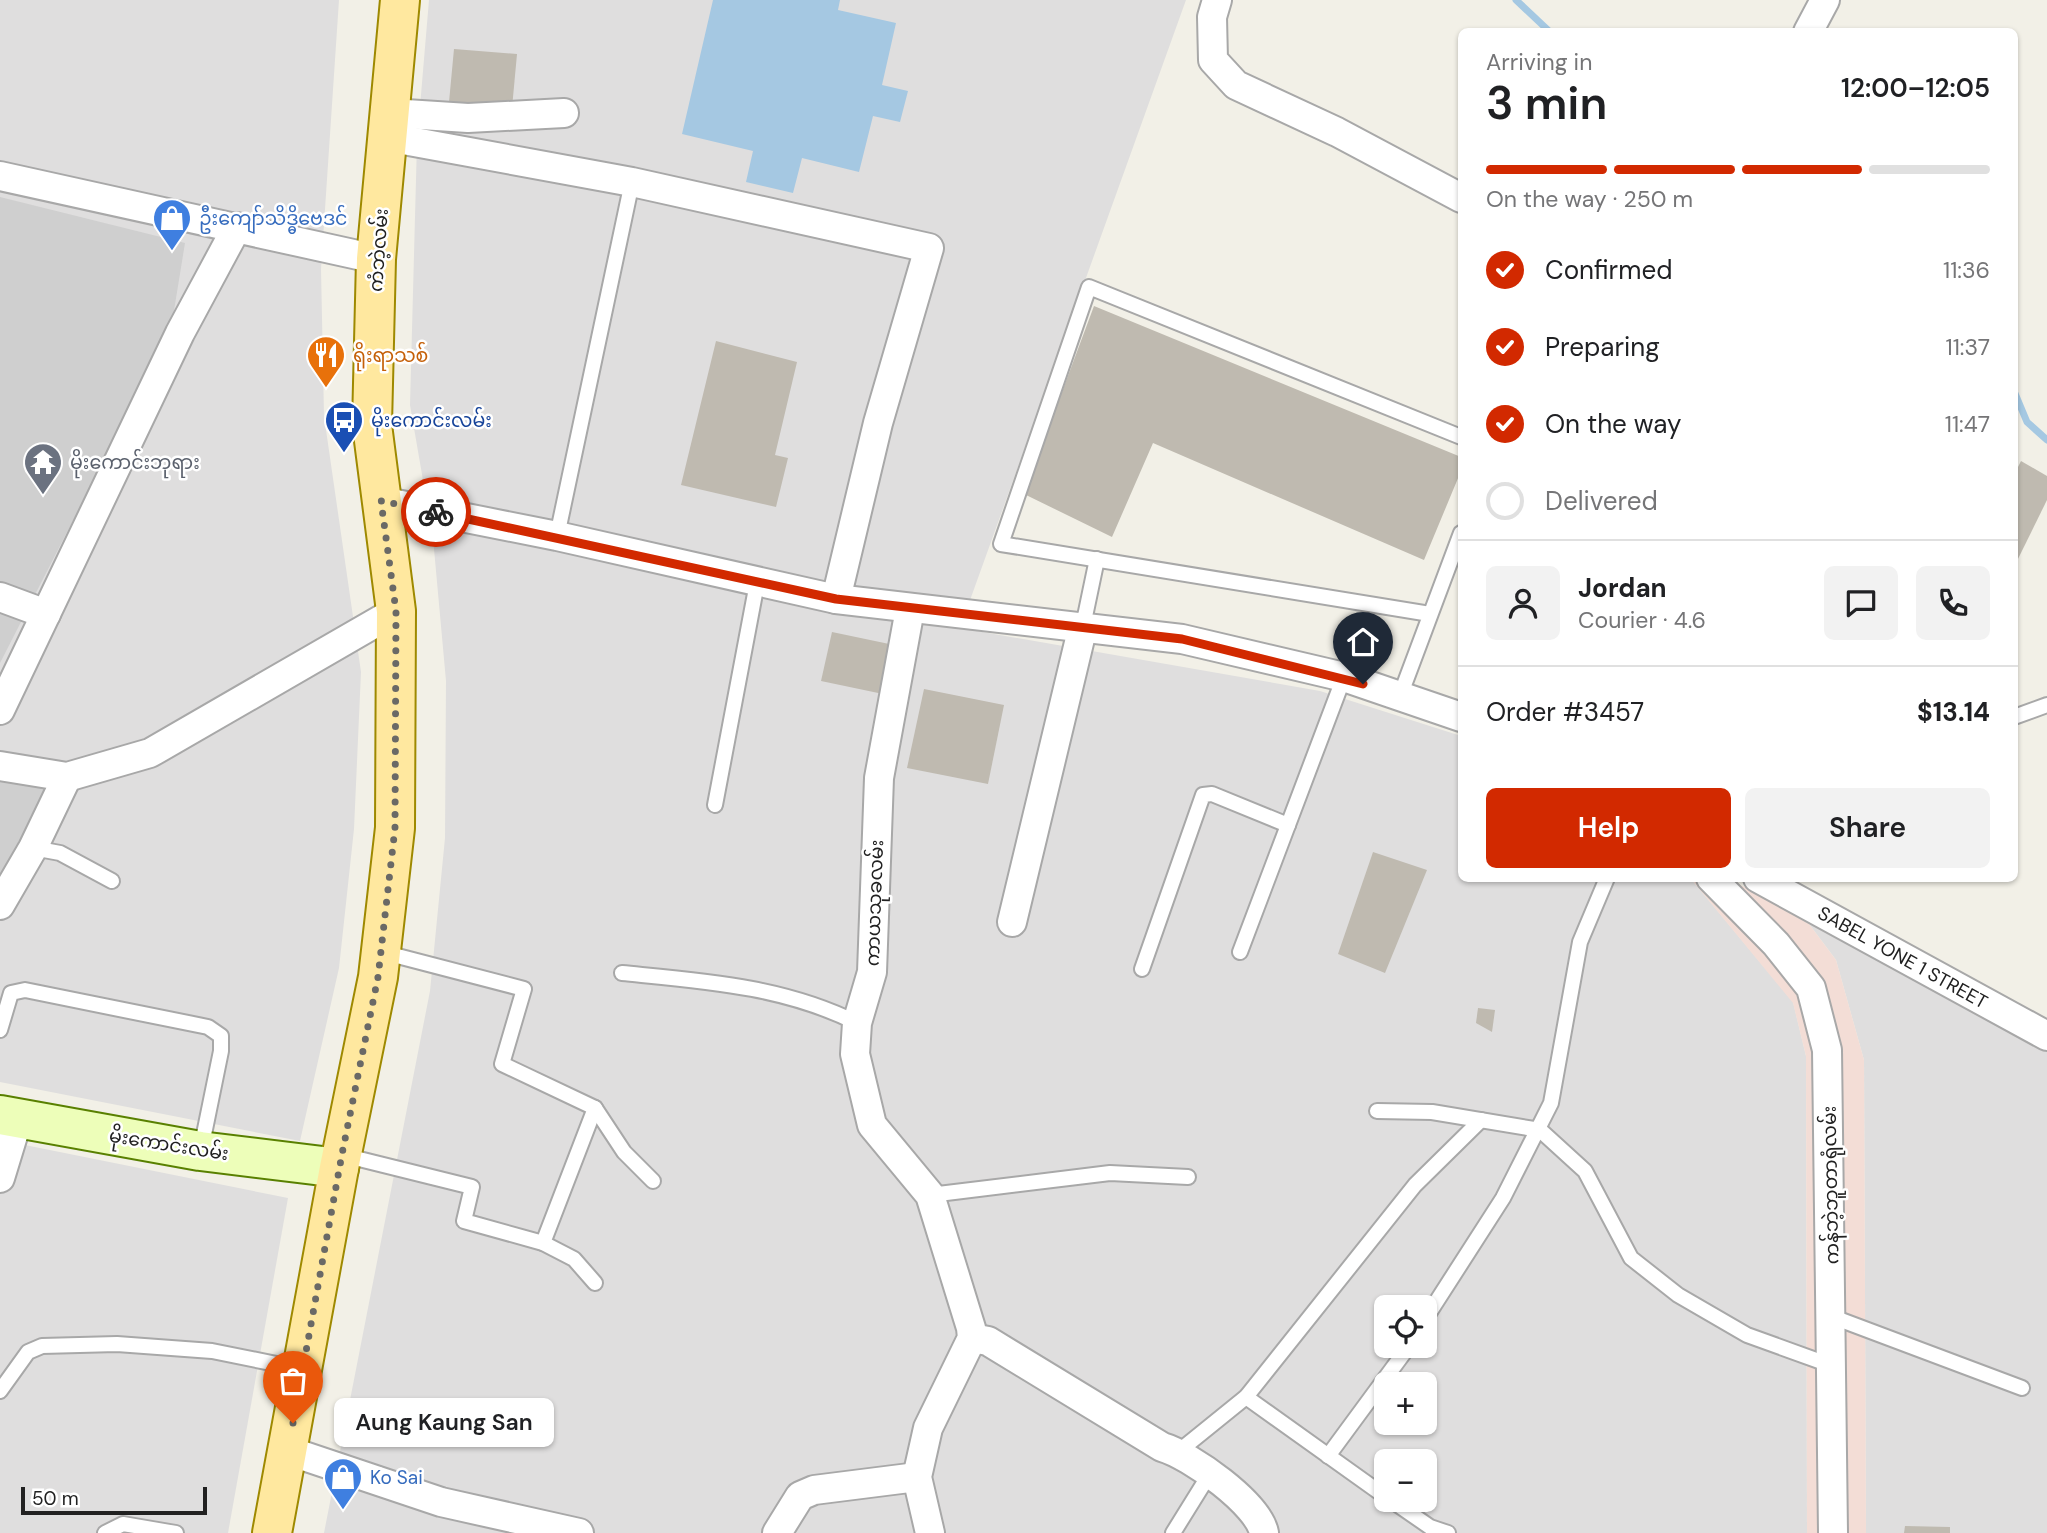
<!DOCTYPE html>
<meta charset="utf-8">
<style>
:root{--surface:#fff;--page:#f2f2f2;--text:#202124;--muted:#757577;--line:#e0e0e0;--accent:#d22900}
body{margin:0;font-family:"DM Sans","Noto Sans Myanmar",sans-serif;background:var(--page);color:var(--text);height:100vh;display:flex;flex-direction:column;font-size:26px;white-space:nowrap}
*{box-sizing:border-box;margin:0}
p{font-size:23px;color:var(--muted)}
.icon{flex:none;width:38px;height:38px;fill:none;stroke:currentColor;stroke-width:2;stroke-linecap:round;stroke-linejoin:round}
.map{position:relative;flex:1;overflow:hidden}
.details{position:absolute;left:1458px;top:28px;width:560px;height:854px;display:flex;flex-direction:column;background:var(--surface);border-radius:10px;box-shadow:0 2px 5px #0004}
.details>*{flex:none}
.tools{position:absolute;left:1374px;top:1295px;display:grid;gap:14px}
.tools a{display:grid;place-items:center;width:63px;height:63px;border-radius:10px;background:var(--surface);box-shadow:0 2px 5px #0004;font-size:35px}
.scale{position:absolute;left:21px;bottom:18px;width:186px;box-sizing:border-box;padding-left:7px;border:4px solid #212121;border-top:0;font-size:19px;line-height:24px;white-space:nowrap;color:#212121;-webkit-text-stroke:5px #fff;paint-order:stroke}
.pin{position:absolute;display:grid;place-items:center;width:60px;height:60px;color:#fff;margin:-72px -30px;border-radius:50% 50% 50% 0;rotate:-45deg;box-shadow:0 0 7px #0007}
.pin .icon{rotate:45deg}
.courier{position:absolute;display:grid;place-items:center;width:70px;height:70px;margin:-35px;border:5px solid #d22900;border-radius:50%;background:#fff;color:#222;box-shadow:0 2px 9px #0007}
.bubble{position:absolute;height:49px;border-radius:10px;background:var(--surface);box-shadow:0 2px 5px #0004;font-size:23px;font-weight:600;line-height:49px;text-align:center}
.overview em{font-style:normal;font-weight:600}
.overview div{display:flex;flex-direction:column-reverse}
.overview{display:flex;align-items:center;justify-content:space-between;height:119px;padding:0 28px}
h1{font-size:46px;font-weight:600;line-height:52px}
.bar{display:grid;grid-template-columns:repeat(4,1fr);gap:10px 7px;align-content:center;height:84px;padding:0 28px}
.bar i{height:9px;border-radius:5px;background:var(--line)}
.bar .current{background:var(--accent)}
.bar p{grid-column:span 4}
.line{display:flex;align-items:center;gap:18px;padding:0 28px;border-top:2px solid var(--line)}
.line div{flex:1}
.round{display:grid;place-items:center;flex:none;width:74px;height:74px;border-radius:10px;background:var(--page)}
ol{padding:0 28px;list-style:none}
li{display:flex;align-items:center;gap:21px;height:77px}
li p{margin-inline-start:auto}
li .icon{padding:7px;border-radius:50%;background:var(--accent);color:#fff;stroke-width:4}
li:last-child{color:var(--muted)}
li i{width:38px;height:38px;border:4px solid var(--line);border-radius:50%}
.primary-button{display:flex;gap:14px;margin-top:auto;padding:14px 28px}
.primary-button a{flex:1;height:80px;border-radius:10px;background:var(--accent);color:#fff;font-size:28px;font-weight:600;line-height:80px;text-align:center}
.primary-button a+a{background:var(--page);color:var(--text)}
.map>svg:first-child{display:block}
.residential{fill:#dfdede;fill-rule:evenodd}
.commercial{fill:#f3ddd6}
.religious{fill:#cfcfcf}
.water{fill:#a5c8e2}
.lines{fill:none;stroke-linecap:round;stroke-linejoin:round}
.stream{stroke:#a5c8e2;stroke-width:7}
.building{fill:#bfbab0}
.lane-casing{stroke:#a8a8a8;stroke-width:18}
.street-casing{stroke:#a8a8a8;stroke-width:32}
.secondary-casing{stroke:#598000;stroke-width:42}
.primary-casing{stroke:#9e8900;stroke-width:42}
.lane{stroke:#fff;stroke-width:14}
.street{stroke:#fff;stroke-width:28}
.secondary{stroke:#edfeb9;stroke-width:38}
.primary{stroke:#ffe89f;stroke-width:38}
.done{stroke:#6a6966;stroke-width:7;stroke-dasharray:0 12.6}
.route{stroke:#d22900;stroke-width:9}
.labels{text-anchor:middle;stroke-width:5;stroke-linejoin:round;paint-order:stroke}
.shop-label{font-size:19px;fill:#366cbe;stroke:#fff;text-anchor:start}
.street-label{font-size:19px;fill:#212121;stroke:#fff}
.food-label{font-size:19px;fill:#c56008;stroke:#fff;text-anchor:start}
.transit-label{font-size:19px;fill:#164399;stroke:#fff;text-anchor:start}
.worship-label{font-size:19px;fill:#5b616d;stroke:#fff;text-anchor:start}
</style>
<div class="map">
<svg width="2047" height="1533" viewBox="0 0 2047 1533">
<rect width="100%" height="100%" fill="#f2f0e7"/>
<g class="residential">
<path d="M0 0H339L321 269 324 416 361 672 354 829 339 968 300 1141 0 1082Z"/>
<path d="M429 0H1186L960 628 1320 691 1458 735 1461 737V878L1691 879 1793 1002 1806 1056 1807 1533H324L430 991 445 838 446 681 433 538 410 405 417 142ZM1386 1307H1424V1346H1386ZM1386 1384H1424V1423H1386ZM1386 1461H1424V1500H1386Z"/>
<path d="M1809 924 2047 1029V1533H1866L1864 1060 1836 960Z"/>
<path d="M0 1140 288 1198 228 1533H0Z"/>
</g>
<path class="commercial" d="M1691 879H1730L1809 924 1836 960 1864 1060 1866 1533H1807L1806 1056 1793 1003Z"/>
<g class="religious">
<path d="M0 197 185 243 171 329 0 663Z"/>
<path d="M0 778 49 790 0 876Z"/>
</g>
<path class="water" d="M713 0H840L838 10 896 23 882 85 908 91 900 122 873 116 859 172 802 158 793 193 746 182 753 151 682 134Z"/>
<g class="lines">
<g class="stream">
<path d="M1516 0 1550 32"/>
<path d="M2014 391 2027 422 2047 440"/>
</g>
</g>
<g class="building">
<path d="M454 49 517 54 512 108 449 102Z"/>
<path d="M1094 306 1461 457V471L1424 560 1153 443 1112 537 1024 494Z"/>
<path d="M716 341 797 362 775 455 788 458 776 507 681 485Z"/>
<path d="M2021 461 2047 476V500L2014 567V475Z"/>
<path d="M832 632 894 645 883 694 821 681Z"/>
<path d="M924 689 1004 705 988 784 907 768Z"/>
<path d="M1373 852 1427 870 1385 973 1338 954Z"/>
<path d="M1478 1008 1495 1010 1492 1032 1476 1023Z"/>
<path d="M1905 1526 1950 1527V1533H1904Z"/>
</g>
<g class="lines">
<defs>
<g id="lane">
<path d="M557 536 632 182"/>
<path d="M1430 614 1001 544 1089 287 1461 437"/>
<path d="M1083 626 1097 559"/>
<path d="M1400 696 1461 533"/>
<path d="M2014 717 2047 705"/>
<path d="M715 805 757 583"/>
<path d="M33 848 60 853 112 881"/>
<path d="M382 952 524 989 502 1064 595 1108 624 1152 653 1181"/>
<path d="M1240 952 1344 677"/>
<path d="M1142 969 1203 795 1212 794 1288 825"/>
<path d="M622 973C703 981 783 986 857 1023"/>
<path d="M0 1030 11 993 25 990 208 1027 221 1036V1051L201 1149"/>
<path d="M1377 1111 1432 1112 1540 1130 1585 1171 1631 1258 1678 1295 1747 1335 1830 1365"/>
<path d="M343 1155 472 1187 464 1221 543 1243 574 1259 595 1283"/>
<path d="M930 1195 1110 1173 1188 1177"/>
<path d="M543 1243 595 1108"/>
<path d="M1833 1317 2022 1388"/>
<path d="M1424 1321 1503 1198 1551 1103 1580 942 1607 878"/>
<path d="M0 1391 28 1352 42 1346 117 1344 212 1351 301 1369"/>
<path d="M1246 1397 1386 1497"/>
<path d="M1178 1452 1246 1397 1415 1185 1481 1120"/>
<path d="M1328 1456 1409 1346"/>
<path d="M1391 1500 1430 1527 1448 1533"/>
<path d="M105 1533 123 1524 176 1533"/>
<path d="M1173 1533 1209 1475"/>
</g>
<g id="street">
<path d="M1217 0 1212 17 1213 60 1236 85 1337 132 1461 198"/>
<path d="M1808 32 1825 0"/>
<path d="M390 113 468 118 564 113"/>
<path d="M387 137 632 182 929 248 878 423 836 599"/>
<path d="M0 176 376 259"/>
<path d="M381 501 557 536 836 599 1182 639 1344 677 1461 717"/>
<path d="M0 597 46 614"/>
<path d="M910 609 879 778 872 972 857 1023 855 1054 872 1125 930 1195 971 1328 972 1338 928 1428 917 1477 930 1533"/>
<path d="M0 710 180 333 237 227"/>
<path d="M0 766 67 777 150 753 396 611"/>
<path d="M1711 878 1776 944 1811 988 1827 1050 1833 1533"/>
<path d="M1758 878 2047 1036"/>
<path d="M0 905 33 848 67 777"/>
<path d="M1012 922 1083 626"/>
<path d="M0 1178 18 1119"/>
<path d="M972 1338 988 1341 1162 1447C1190 1455 1259 1504 1264 1533"/>
<path d="M289 1451 441 1502 579 1533"/>
<path d="M777 1533 800 1496 814 1490 917 1477"/>
</g>
<path id="secondary" d="M0 1115 200 1151 339 1168"/>
<path id="primary" d="M272 1533 339 1168 378 977 395 828 396 611 372 425 376 259 400 0"/>
</defs>
<use href="#lane" class="lane-casing"/>
<use href="#street" class="street-casing"/>
<use href="#secondary" class="secondary-casing"/>
<use href="#primary" class="primary-casing"/>
<use href="#lane" class="lane"/>
<use href="#street" class="street"/>
<use href="#secondary" class="secondary"/>
<use href="#primary" class="primary"/>
</g>
<g class="lines">
<path class="done" d="M293 1423 342 1154 378 977 395 828 396 611 381 501 436 512"/>
<path class="route" d="M436 512 836 599 1182 639 1363 684"/>
</g>
<defs>
<symbol id="shop-pin" viewBox="-11 -11 22 30"><path d="M0 17L-7.5 6A9.5 9.5 0 1 1 7.5 6Z" fill="#3f7fe0" stroke="#fff"/><path d="M-5-2.5h2.3a2.7 3.5 0 0 1 5.4 0H5L5.5 6h-11ZM-1.5-2.5h3a1.5 2.3 0 0 0-3 0Z" fill="#fff"/></symbol>
<symbol id="restaurant-pin" viewBox="-11 -11 22 30"><path d="M0 17L-7.5 6A9.5 9.5 0 1 1 7.5 6Z" fill="#e8710a" stroke="#fff"/><path d="M-5-6h1v4h1v-4h1v4h1v-4h1v5L-1.5 .5V6h-2V.5L-5-1ZM5-6V6H3V1.5H1.5Q1.5-4 5-6Z" fill="#fff"/></symbol>
<symbol id="bus-pin" viewBox="-11 -11 22 30"><path d="M0 17L-7.5 6A9.5 9.5 0 1 1 7.5 6Z" fill="#1a4fb4" stroke="#fff"/><path d="M-5-6H5V4H4V6H2V4H-2V6H-4V4H-5ZM-3.5-4V0h7V-4ZM-3.5 1.2v1.5H-2V1.2ZM2 1.2v1.5H3.5V1.2Z" fill="#fff"/></symbol>
<symbol id="temple-pin" viewBox="-11 -11 22 30"><path d="M0 17L-7.5 6A9.5 9.5 0 1 1 7.5 6Z" fill="#6b7280" stroke="#fff"/><path d="M0-6L5-2H3V0L6.5 2.5H4V6H1.5V3h-3V6H-4V2.5H-6.5L-3 0V-2H-5Z" fill="#fff"/></symbol>
</defs>
<g fill-rule="evenodd">
<use href="#shop-pin" x="150" y="196" width="44" height="60"/>
<use href="#restaurant-pin" x="304" y="333" width="44" height="60"/>
<use href="#bus-pin" x="322" y="398" width="44" height="60"/>
<use href="#temple-pin" x="21" y="440" width="44" height="60"/>
<use href="#shop-pin" x="321" y="1455" width="44" height="60"/>
</g>
<g class="labels">
<g class="shop-label">
<text x="199" y="225">ဦးကျော်သိဒ္ဓိဗေဒင်</text>
<text x="370" y="1484">Ko Sai</text>
</g>
<g class="street-label">
<text transform="translate(378 250) rotate(-86)" y="7">ကံဘဲ့လမ်း</text>
<text transform="translate(874 903) rotate(-88)" y="7">ကာယသုခလမ်း</text>
<text transform="translate(1903 957) rotate(29)" y="7">SABEL YONE 1 STREET</text>
<text transform="translate(169 1144) rotate(9)" y="7">မိုးကောင်းလမ်း</text>
<text transform="translate(1830 1185) rotate(-91)" y="7">ကန်ဘဲ့ဘူတာရုံလမ်း</text>
</g>
<g class="food-label">
<text x="353" y="362">ရိုးရာသစ်</text>
</g>
<g class="transit-label">
<text x="371" y="427">မိုးကောင်းလမ်း</text>
</g>
<g class="worship-label">
<text x="70" y="469">မိုးကောင်းဘုရား</text>
</g>
</g>
</svg>
<div class="tools">
<a><svg class="icon" aria-label="locate" viewBox="0 0 24 24"><circle cx="12" cy="12" r="6"/><path d="M12 2v4M12 18v4M2 12h4M18 12h4"/></svg></a>
<a>+</a>
<a>−</a>
</div>
<div class="scale">50 m</div>
<div class="pin" style="left:293px;top:1423px;background:#ea580c"><svg class="icon" aria-label="bag" viewBox="0 0 24 24"><path d="M5 8h14l-1 12H6zM9 8a3 3 0 0 1 6 0"/></svg></div>
<div class="pin" style="left:1363px;top:684px;background:#1f2937"><svg class="icon" aria-label="home" viewBox="0 0 24 24"><path d="M3 11l9-7 9 7M6 9v11h12V9"/></svg></div>
<div class="courier" style="left:436px;top:512px"><svg class="icon" aria-label="bike" viewBox="0 0 24 24"><circle cx="6" cy="16" r="4"/><circle cx="18" cy="16" r="4"/><path d="M6 16l4-8h5l3 8M10 8l3 8H6M13 5h3"/></svg></div>
<div class="bubble" style="left:334px;top:1398px;width:220px">Aung Kaung San</div>
<section class="details">
<div class="overview"><div><h1>3 min</h1><p>Arriving in</p></div><em>12:00–12:05</em></div>
<div class="bar"><i class="current"></i><i class="current"></i><i class="current"></i><i></i><p>On the way · 250 m</p></div>
<ol>
<li><svg class="icon" aria-label="check" viewBox="0 0 24 24"><path d="M5 12l5 5 9-10"/></svg>Confirmed<p>11:36</p></li>
<li><svg class="icon" aria-label="check" viewBox="0 0 24 24"><path d="M5 12l5 5 9-10"/></svg>Preparing<p>11:37</p></li>
<li><svg class="icon" aria-label="check" viewBox="0 0 24 24"><path d="M5 12l5 5 9-10"/></svg>On the way<p>11:47</p></li>
<li><i></i>Delivered</li>
</ol>
<div class="line" style="height:126px"><a class="round"><svg class="icon" aria-label="person" viewBox="0 0 24 24"><circle cx="12" cy="8" r="4"/><path d="M4 21q1-7 8-7t8 7"/></svg></a><div><b>Jordan</b><p>Courier · 4.6</p></div><a class="round"><svg class="icon" aria-label="chat" viewBox="0 0 24 24"><path d="M4 5h16v11H9l-5 4z"/></svg></a><a class="round"><svg class="icon" aria-label="phone" viewBox="0 0 24 24"><path d="M5 4h4l2 5-3 2q2 4 5 5l2-3 5 2v4C11 20 4 13 5 4z"/></svg></a></div>
<div class="line" style="height:91px"><div>Order #3457</div><b>$13.14</b></div>
<div class="primary-button"><a>Help</a><a>Share</a></div>
</section>
</div>
